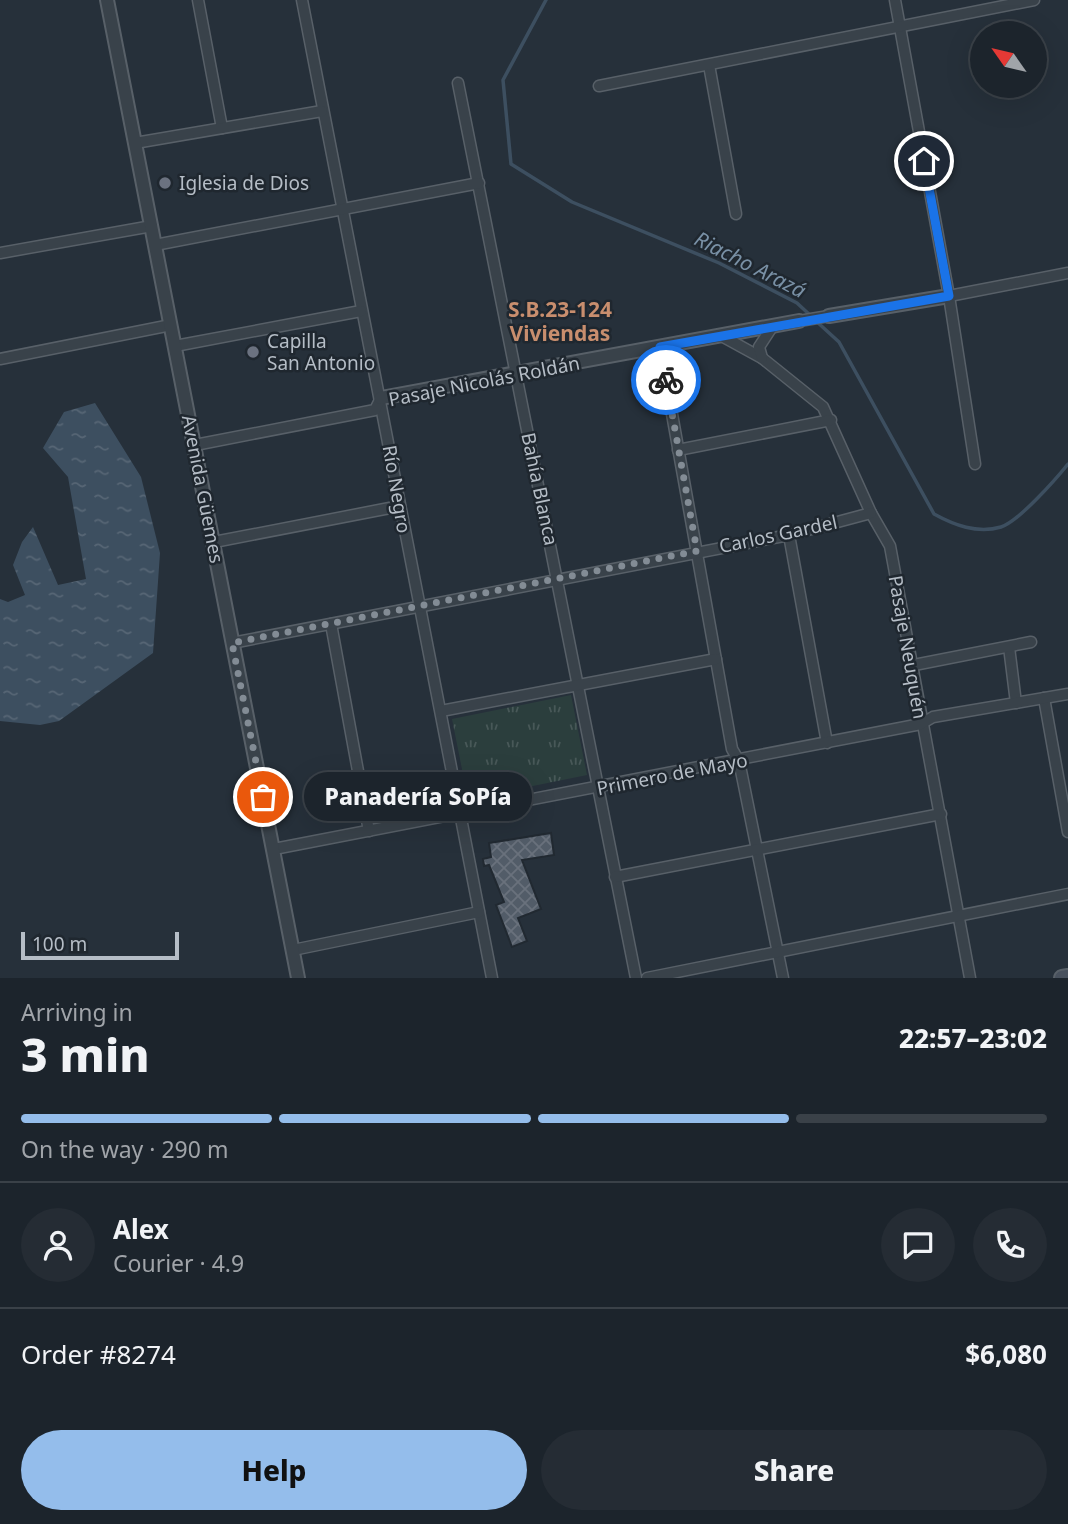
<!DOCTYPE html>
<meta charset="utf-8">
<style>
:root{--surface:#1c242c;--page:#252c34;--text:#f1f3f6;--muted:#a0a4a9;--line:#3a4148;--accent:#94bdeb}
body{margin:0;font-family:"Noto Sans",sans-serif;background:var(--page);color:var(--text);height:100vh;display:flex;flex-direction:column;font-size:26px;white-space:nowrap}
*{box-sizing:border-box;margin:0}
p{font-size:23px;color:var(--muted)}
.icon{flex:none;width:38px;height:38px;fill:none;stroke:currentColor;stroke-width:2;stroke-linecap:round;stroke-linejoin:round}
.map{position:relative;height:978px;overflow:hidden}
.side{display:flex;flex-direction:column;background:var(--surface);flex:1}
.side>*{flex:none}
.needle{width:46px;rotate:304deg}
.controls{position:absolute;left:970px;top:21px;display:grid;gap:14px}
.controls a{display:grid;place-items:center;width:77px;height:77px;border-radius:50%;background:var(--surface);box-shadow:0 7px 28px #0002,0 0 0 2px var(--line);font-size:35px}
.scale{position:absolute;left:21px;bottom:18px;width:158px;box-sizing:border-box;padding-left:7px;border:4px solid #b5bdc6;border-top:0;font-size:19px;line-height:24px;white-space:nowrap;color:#b5bdc6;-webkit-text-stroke:5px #1f272f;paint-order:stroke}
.pin{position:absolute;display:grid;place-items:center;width:60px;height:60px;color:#fff;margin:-30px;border:4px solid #fff;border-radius:50%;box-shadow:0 2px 7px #0007}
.courier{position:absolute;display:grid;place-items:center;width:70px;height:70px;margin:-35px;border:5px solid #1a73e8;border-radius:50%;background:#fff;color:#222;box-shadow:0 2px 9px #0007}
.bubble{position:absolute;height:49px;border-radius:24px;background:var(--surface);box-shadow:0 7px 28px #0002,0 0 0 2px var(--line);font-size:23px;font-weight:800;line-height:49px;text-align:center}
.overview em{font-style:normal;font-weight:800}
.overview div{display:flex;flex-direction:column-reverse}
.overview{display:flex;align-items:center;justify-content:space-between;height:119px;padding:0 21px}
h1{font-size:46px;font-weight:800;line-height:52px}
.bar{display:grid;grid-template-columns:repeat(4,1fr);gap:10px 7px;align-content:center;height:84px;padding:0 21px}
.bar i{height:9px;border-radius:5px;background:var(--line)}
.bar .on{background:var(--accent)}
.bar p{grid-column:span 4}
.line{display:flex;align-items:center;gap:18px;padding:0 21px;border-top:2px solid var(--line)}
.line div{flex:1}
.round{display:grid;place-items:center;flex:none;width:74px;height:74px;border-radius:37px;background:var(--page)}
.primary-button{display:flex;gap:14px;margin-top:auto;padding:14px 21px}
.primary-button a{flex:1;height:80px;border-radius:42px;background:var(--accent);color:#111;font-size:28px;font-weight:800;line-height:80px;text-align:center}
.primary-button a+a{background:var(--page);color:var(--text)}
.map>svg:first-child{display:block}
.park{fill:url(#park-tufts)}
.water{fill:url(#water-ripples)}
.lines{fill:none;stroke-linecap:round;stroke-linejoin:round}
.stream{stroke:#3d4f60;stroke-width:3.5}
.building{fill:url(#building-cross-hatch);stroke:#212931;stroke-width:2}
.minor-casing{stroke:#586068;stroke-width:13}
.tertiary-casing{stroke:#586068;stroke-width:16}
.secondary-casing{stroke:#586068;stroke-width:18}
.minor{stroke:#39424a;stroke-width:10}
.tertiary{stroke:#39424a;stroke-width:12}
.secondary{stroke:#48515d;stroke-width:14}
.done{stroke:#838c95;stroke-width:7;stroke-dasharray:0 12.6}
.route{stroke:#1a73e8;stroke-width:9}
.worship-dot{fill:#6b7280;stroke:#1f272f;stroke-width:2.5}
.labels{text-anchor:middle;stroke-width:5;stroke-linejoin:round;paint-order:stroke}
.poi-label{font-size:19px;fill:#b5bdc6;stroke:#1f272f;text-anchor:start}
.street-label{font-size:19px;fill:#b5bdc6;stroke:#1f272f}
.water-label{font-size:21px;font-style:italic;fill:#7990a5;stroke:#1f272f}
.neighbourhood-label{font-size:21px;font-weight:bold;fill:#c88e6e;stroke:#1f272f}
</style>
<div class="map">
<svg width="1068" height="978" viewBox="0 0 1068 978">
<defs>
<pattern id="park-tufts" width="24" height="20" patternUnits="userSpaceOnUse" patternTransform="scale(1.75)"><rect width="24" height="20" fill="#2b3e3d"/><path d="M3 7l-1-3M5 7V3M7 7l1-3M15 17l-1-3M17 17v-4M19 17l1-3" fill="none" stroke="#485858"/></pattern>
<pattern id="water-ripples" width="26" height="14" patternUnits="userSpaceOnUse" patternTransform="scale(1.75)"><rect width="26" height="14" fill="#3d4f60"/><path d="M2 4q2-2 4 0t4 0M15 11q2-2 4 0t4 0" fill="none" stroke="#576675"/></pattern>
<pattern id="building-cross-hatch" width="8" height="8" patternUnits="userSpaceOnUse" patternTransform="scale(1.75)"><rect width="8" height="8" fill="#525c68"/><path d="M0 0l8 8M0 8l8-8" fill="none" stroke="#69717c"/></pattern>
</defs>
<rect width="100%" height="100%" fill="#26303a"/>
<path class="park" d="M571 695 587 775 468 799 452 719Z"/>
<path class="water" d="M95 403 141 477 160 553 153 653 59 721 40 725 0 721V599L8 602 25 595 13 565 22 542 33 527 58 585 86 579 68 477 43 448 64 412Z"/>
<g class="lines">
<g class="stream">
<path d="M546 0 503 80 511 164 572 202 719 263 797 303 811 316"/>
<path d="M816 321 839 342 934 514C954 525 977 534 1001 527 1018 522 1056 479 1068 464"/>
</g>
</g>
<path class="building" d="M551 833 554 855 522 860 541 909 518 918 527 941 512 947 496 905 504 902 489 865 484 866 483 859 491 857 489 843Z"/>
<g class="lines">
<defs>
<g id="minor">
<path d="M198 0 222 128"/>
<path d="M302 0 492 978"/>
<path d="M895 0 949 296 975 464"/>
<path d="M709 65 736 214"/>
<path d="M458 83 636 978"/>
<path d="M599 86 1034 0"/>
<path d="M135 143 322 111"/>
<path d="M155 245 479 183"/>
<path d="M0 253 152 226"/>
<path d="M949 296 1068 273"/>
<path d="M799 321 829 316"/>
<path d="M720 335 762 358 823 407 871 513 890 546 970 978"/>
<path d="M175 346 361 311"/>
<path d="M660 347 732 749 739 761 783 978"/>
<path d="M762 358 759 347 772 327"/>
<path d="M0 359 171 325"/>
<path d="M195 445 375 410 381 398"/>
<path d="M678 450 831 420"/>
<path d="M789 535 827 743"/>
<path d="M214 542 400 506"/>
<path d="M331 624 369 831"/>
<path d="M232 643 789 535 871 513"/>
<path d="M1009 647 1016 703"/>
<path d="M914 665 1031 642"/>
<path d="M1044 698 1068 832"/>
<path d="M441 711 716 659"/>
<path d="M274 849 921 724 933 717 1068 694"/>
<path d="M615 877 941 814"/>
<path d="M293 950 479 912"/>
<path d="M647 978 1068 894"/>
</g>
<g id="tertiary">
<path d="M107 0 298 978"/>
<path d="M829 316 949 296"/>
<path d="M381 398 799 321"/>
</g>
<path id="secondary" d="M1062 978 1068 977"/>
</defs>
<use href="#minor" class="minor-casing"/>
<use href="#tertiary" class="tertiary-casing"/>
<use href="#secondary" class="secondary-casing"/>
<use href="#minor" class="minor"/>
<use href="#tertiary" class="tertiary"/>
<use href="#secondary" class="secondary"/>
</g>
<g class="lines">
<path class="done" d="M263 797 232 643 697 551 666 380"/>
<path class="route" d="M666 380 660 347 949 296 924 161"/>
</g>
<g class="worship-dot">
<circle cx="165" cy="183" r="7"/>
<circle cx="253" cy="352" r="7"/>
</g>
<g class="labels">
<g class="poi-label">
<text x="179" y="190">Iglesia de Dios</text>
<text x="267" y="348">Capilla<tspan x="267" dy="22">San Antonio</tspan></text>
</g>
<g class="street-label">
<text transform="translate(484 381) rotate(-11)" y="7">Pasaje Nicolás Roldán</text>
<text transform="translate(203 489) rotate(79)" y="7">Avenida Güemes</text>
<text transform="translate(397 489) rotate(80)" y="7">Río Negro</text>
<text transform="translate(540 489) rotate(78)" y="7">Bahía Blanca</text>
<text transform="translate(778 534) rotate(-12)" y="7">Carlos Gardel</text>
<text transform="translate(908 647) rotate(80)" y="7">Pasaje Neuquén</text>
<text transform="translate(672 774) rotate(-11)" y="7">Primero de Mayo</text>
</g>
<g class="water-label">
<text transform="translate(750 265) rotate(27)" y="7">Riacho Arazá</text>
</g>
<g class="neighbourhood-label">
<text x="560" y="317">S.B.23-124<tspan x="560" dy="24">Viviendas</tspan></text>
</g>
</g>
</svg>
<div class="controls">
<a><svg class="needle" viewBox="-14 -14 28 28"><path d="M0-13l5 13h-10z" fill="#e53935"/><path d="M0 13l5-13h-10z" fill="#a0a4a9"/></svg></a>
</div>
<div class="scale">100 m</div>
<div class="pin" style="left:263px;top:797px;background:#ea580c"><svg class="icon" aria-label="bag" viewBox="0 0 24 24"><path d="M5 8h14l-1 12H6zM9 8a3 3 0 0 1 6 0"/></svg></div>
<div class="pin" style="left:924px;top:161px;background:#1f2937"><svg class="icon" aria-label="home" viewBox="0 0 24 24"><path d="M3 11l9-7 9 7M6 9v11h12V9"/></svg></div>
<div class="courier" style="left:666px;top:380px"><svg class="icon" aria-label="bike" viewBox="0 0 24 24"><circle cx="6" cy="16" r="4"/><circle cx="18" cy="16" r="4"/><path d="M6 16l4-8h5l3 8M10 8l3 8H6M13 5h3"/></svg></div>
<div class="bubble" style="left:304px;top:772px;width:228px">Panadería SoPía</div>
</div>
<section class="side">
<div class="overview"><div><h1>3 min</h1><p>Arriving in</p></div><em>22:57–23:02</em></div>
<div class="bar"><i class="on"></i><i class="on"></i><i class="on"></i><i></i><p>On the way · 290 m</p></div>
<div class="line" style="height:126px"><a class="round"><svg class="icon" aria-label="person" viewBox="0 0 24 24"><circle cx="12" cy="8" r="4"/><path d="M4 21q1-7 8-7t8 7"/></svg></a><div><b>Alex</b><p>Courier · 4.9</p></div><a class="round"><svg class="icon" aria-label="chat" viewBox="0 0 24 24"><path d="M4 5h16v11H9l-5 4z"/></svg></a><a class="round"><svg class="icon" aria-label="phone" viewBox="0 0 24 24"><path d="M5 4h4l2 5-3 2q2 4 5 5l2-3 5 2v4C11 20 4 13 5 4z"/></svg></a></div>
<div class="line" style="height:91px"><div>Order #8274</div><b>$6,080</b></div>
<div class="primary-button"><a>Help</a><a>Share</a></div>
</section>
